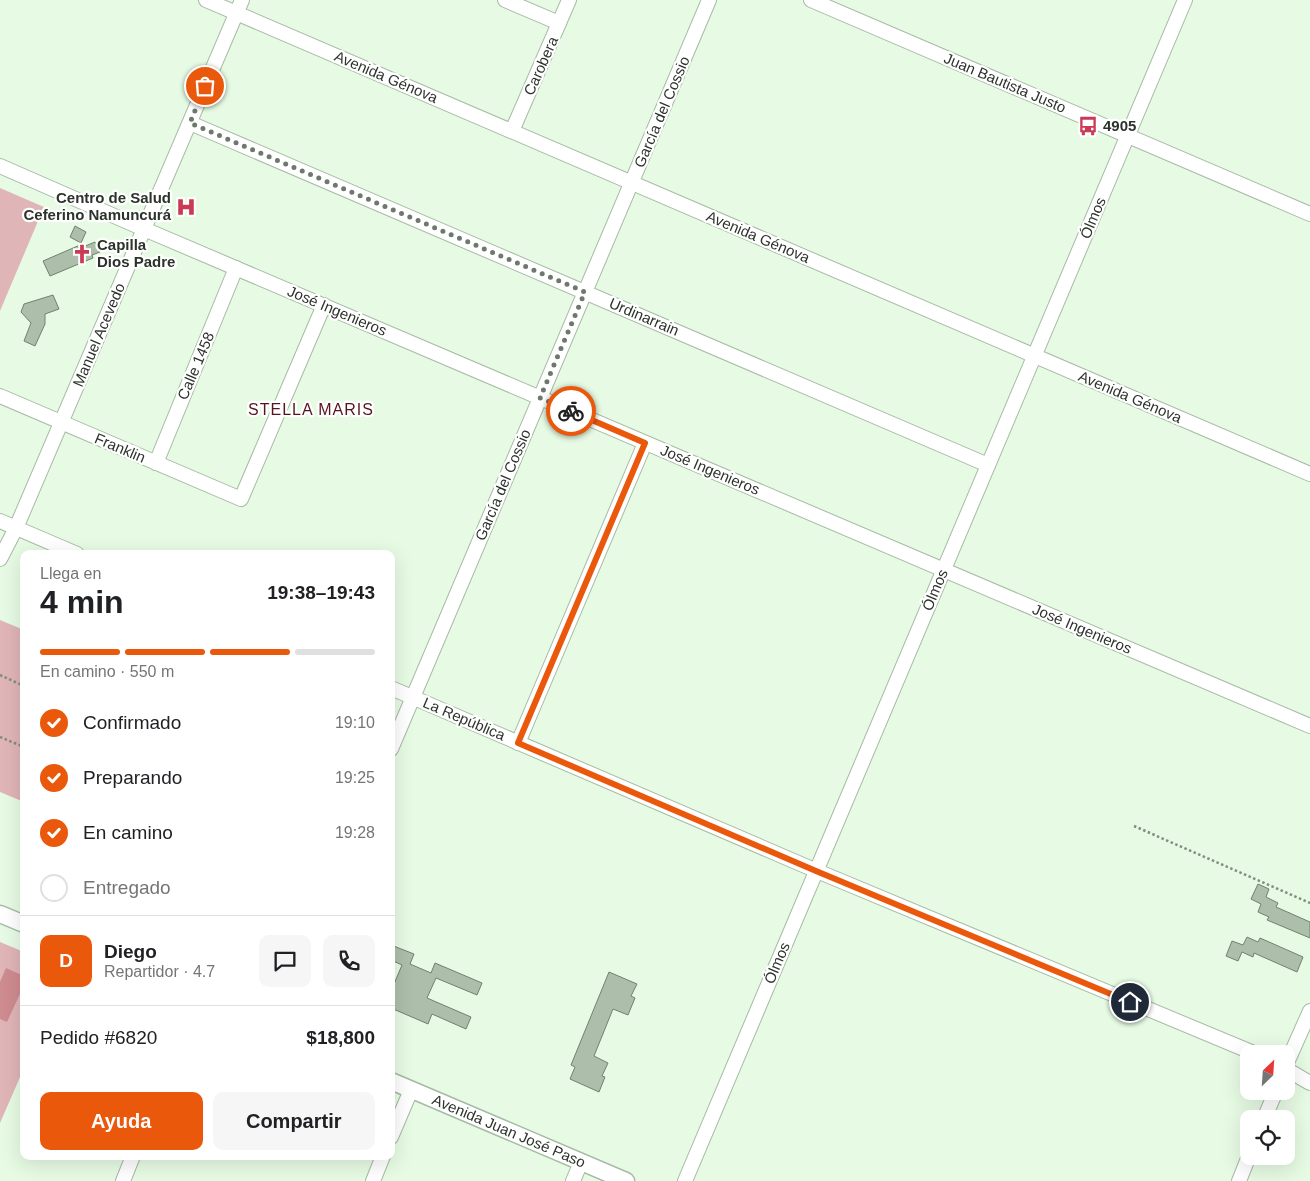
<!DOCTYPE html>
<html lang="es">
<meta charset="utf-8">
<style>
:root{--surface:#fff;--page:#f6f6f6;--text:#202124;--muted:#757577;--line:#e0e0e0;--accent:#ea580c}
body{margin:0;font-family:Helvetica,sans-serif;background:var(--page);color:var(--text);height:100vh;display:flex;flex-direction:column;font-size:19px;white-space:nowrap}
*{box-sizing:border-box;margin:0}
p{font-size:16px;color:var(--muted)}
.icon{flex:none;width:28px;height:28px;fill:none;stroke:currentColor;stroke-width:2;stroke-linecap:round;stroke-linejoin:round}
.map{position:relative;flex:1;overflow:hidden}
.details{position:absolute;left:20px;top:550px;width:375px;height:610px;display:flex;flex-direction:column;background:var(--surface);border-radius:10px;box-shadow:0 5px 20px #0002}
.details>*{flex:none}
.needle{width:32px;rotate:25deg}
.buttons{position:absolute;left:1240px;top:1045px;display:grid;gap:10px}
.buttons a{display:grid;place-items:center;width:55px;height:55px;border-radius:10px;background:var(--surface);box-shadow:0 5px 20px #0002;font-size:25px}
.pin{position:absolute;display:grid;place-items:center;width:42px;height:42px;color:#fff;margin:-21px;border:2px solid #fff;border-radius:50%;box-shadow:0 1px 5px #0007}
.courier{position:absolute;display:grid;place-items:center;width:50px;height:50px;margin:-25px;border:4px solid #ea580c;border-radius:50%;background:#fff;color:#222;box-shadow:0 1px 6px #0007}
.summary em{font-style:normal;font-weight:700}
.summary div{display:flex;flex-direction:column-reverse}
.summary{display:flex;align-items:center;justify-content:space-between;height:85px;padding:0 20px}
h1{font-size:32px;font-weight:700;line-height:38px}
.bar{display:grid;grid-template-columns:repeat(4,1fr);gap:8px 5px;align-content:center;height:60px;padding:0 20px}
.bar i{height:6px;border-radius:4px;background:var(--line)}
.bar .current{background:var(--accent)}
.bar p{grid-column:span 4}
.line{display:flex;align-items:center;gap:12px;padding:0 20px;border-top:1px solid var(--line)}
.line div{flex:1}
.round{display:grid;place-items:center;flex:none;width:52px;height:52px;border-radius:10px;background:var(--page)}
ol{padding:0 20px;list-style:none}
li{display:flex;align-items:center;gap:15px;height:55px}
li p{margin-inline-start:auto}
li .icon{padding:5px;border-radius:50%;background:var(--accent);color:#fff;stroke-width:4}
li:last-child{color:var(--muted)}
li i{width:28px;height:28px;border:2px solid var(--line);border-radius:50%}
.primary-button{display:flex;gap:10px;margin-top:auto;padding:10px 20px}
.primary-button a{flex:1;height:58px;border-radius:10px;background:var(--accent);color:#fff;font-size:20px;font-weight:700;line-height:58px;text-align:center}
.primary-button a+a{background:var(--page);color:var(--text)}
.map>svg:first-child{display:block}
.green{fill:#e0b5b7}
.water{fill:#ce8b90}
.building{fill:#adbfaa;stroke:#70826e}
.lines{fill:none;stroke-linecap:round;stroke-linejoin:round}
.minor-casing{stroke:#a7baa5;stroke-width:16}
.major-casing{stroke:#a7baa5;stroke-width:19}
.path{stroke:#818e7f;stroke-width:2.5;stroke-dasharray:2.5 2.5;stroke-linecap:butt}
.minor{stroke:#fff;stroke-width:14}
.major{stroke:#fff;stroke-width:16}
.done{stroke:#6d796c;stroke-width:5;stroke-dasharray:0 9}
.route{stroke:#ea580c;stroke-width:6}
.labels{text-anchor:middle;stroke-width:4.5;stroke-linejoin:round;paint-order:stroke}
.street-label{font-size:15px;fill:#2c332b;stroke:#fff}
.poi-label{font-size:15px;font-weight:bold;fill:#2c332b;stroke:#fff;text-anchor:start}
.neighbourhood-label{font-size:16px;letter-spacing:1px;fill:#581320;stroke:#fff}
</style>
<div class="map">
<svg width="1310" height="1181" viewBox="0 0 1310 1181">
<rect width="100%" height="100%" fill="#e7fbe4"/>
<g class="green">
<path d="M0 188 44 207 0 311Z"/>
<path d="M0 620 24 630V802L0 792Z"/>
<path d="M0 942 24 952V1068L0 1123Z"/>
</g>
<path class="water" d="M6 968 24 976V985L7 1022 0 1019V982Z"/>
<g class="building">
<path d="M75 226 86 232 81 243 70 237Z"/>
<path d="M95 242 100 252 92 255 93 258 50 276 43 261 80 245 78 249Z"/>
<path d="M53 295 59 309 45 314V324L35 346 24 341 31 323 21 312 24 304Z"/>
<path d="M1258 884 1269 889 1266 897 1278 903 1276 907 1310 922V938L1267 920 1269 917 1258 912 1261 904 1251 899Z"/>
<path d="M1247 937 1258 942 1260 938 1303 957 1297 972 1254 953 1253 957 1242 952 1238 961 1226 956 1232 941 1243 945Z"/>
<path d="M391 945 414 954 410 964 431 973 435 963 482 983 477 995 436 978 427 998 471 1017 466 1029 432 1014 428 1024 391 1008V983L394 984 402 965 391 960Z"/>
<path d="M609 972 637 984 631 996 635 998 628 1015 613 1009 594 1056 608 1063 602 1076 605 1077 599 1092 570 1079 575 1067 571 1065Z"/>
</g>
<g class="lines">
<defs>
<g id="minor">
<path d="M206 0 1310 474"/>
<path d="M505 0 559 23"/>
<path d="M811 0 1310 214"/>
<path d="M190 123 988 465"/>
<path d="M512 131 569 0"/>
<path d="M0 166 144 229 1310 726"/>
<path d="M0 396 241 499 324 305"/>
<path d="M156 463 236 268"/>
<path d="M0 521 77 554"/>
<path d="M0 559 16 528 242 0"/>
<path d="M391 688 817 871 1256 1054"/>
<path d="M518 743 645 443"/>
<path d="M391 749 709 0"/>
<path d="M1286 1065 1310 1011"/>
<path d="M1286 1069 1310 1083"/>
<path d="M1264 1119 1276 1091"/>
<path d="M391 1137 411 1090"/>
<path d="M123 1181 133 1156"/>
<path d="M373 1181 383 1156"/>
<path d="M573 1181 581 1162"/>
<path d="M685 1181 1185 0"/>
<path d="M1239 1181 1249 1156"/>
</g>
<g id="major">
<path d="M0 914 24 924"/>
<path id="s1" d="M391 1081 626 1181"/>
</g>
</defs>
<use href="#minor" class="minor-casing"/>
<use href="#major" class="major-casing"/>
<g class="path">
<path d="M0 675 24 686"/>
<path d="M0 737 24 747"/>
<path d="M1134 826 1310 903"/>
</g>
<use href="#minor" class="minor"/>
<use href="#major" class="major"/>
</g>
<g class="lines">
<path class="done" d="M205 86 190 123 585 292 540 398 571 411"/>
<path class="route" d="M571 411 645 443 518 743 816 871 1130 1002"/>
</g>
<defs>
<symbol id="bus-bare" viewBox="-9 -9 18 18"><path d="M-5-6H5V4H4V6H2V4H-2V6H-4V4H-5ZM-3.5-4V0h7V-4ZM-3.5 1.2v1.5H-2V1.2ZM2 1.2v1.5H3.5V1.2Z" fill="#cb3a54" stroke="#fff" stroke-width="2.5" paint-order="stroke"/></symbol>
<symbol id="hospital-bare" viewBox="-9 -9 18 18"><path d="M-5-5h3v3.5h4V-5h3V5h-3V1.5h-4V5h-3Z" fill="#cb3a54" stroke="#fff" stroke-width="2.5" paint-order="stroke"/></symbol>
<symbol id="church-bare" viewBox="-9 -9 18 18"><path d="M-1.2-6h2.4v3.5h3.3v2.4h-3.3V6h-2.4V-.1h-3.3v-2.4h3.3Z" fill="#cb3a54" stroke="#fff" stroke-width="2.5" paint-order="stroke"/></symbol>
</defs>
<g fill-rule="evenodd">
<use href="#bus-bare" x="1074" y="112" width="28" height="28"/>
<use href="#hospital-bare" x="172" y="193" width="28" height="28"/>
<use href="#church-bare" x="68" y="240" width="28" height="28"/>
</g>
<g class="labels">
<g class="street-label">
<text transform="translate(541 66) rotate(-66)" y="5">Carobera</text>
<text transform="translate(386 77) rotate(23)" y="5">Avenida Génova</text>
<text transform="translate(1005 83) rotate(23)" y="5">Juan Bautista Justo</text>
<text transform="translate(662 112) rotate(-67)" y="5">García del Cossio</text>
<text transform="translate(1093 218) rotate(-67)" y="5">Ólmos</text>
<text transform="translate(758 237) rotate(23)" y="5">Avenida Génova</text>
<text transform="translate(337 311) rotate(23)" y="5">José Ingenieros</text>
<text transform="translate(644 317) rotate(23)" y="5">Urdinarrain</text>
<text transform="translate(99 335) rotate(-67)" y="5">Manuel Acevedo</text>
<text transform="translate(196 366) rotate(-67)" y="5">Calle 1458</text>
<text transform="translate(1130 397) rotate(23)" y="5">Avenida Génova</text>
<text transform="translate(120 448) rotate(23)" y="5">Franklin</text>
<text transform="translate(710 470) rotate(23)" y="5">José Ingenieros</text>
<text transform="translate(503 485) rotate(-67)" y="5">García del Cossio</text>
<text transform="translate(935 590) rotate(-67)" y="5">Ólmos</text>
<text transform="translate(1082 629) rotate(23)" y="5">José Ingenieros</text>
<text transform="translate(464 719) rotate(23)" y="5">La República</text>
<text transform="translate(777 963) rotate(-67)" y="5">Ólmos</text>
<text dy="5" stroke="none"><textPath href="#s1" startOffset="128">Avenida Juan José Paso</textPath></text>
</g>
<g class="poi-label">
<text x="1103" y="131">4905</text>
<text x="171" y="203" text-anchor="end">Centro de Salud<tspan x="171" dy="17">Ceferino Namuncurá</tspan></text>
<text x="97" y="250">Capilla<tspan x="97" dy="17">Dios Padre</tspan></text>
</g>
<g class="neighbourhood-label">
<text x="311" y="415">STELLA MARIS</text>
</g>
</g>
</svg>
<div class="buttons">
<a><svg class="needle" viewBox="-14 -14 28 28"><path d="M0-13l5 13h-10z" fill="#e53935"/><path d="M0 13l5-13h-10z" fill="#757577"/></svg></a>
<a><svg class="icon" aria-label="locate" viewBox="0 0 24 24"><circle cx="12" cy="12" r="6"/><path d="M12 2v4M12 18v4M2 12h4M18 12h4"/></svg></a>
</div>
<div class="pin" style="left:205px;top:86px;background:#ea580c"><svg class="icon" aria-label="bag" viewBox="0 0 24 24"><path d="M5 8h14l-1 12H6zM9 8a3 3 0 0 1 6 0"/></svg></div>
<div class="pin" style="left:1130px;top:1002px;background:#1f2937"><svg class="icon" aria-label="home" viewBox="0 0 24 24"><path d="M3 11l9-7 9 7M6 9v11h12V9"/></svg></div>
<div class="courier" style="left:571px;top:411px"><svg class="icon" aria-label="bike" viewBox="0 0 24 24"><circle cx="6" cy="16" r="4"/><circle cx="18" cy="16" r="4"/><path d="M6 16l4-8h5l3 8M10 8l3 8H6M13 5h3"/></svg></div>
<section class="details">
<div class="summary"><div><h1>4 min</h1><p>Llega en</p></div><em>19:38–19:43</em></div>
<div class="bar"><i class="current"></i><i class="current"></i><i class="current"></i><i></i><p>En camino · 550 m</p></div>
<ol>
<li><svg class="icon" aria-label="check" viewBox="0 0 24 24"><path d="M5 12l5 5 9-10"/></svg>Confirmado<p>19:10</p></li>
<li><svg class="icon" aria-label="check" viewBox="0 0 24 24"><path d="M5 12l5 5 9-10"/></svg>Preparando<p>19:25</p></li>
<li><svg class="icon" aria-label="check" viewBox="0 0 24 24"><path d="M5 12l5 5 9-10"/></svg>En camino<p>19:28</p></li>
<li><i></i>Entregado</li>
</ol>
<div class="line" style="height:90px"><b class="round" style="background:var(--accent);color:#fff">D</b><div><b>Diego</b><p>Repartidor · 4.7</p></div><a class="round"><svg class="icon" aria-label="chat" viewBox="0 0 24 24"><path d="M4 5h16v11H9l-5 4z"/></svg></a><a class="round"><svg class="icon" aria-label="phone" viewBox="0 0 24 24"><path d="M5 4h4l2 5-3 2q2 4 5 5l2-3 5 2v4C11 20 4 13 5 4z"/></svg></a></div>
<div class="line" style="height:65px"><div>Pedido #6820</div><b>$18,800</b></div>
<div class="primary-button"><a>Ayuda</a><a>Compartir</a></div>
</section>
</div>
